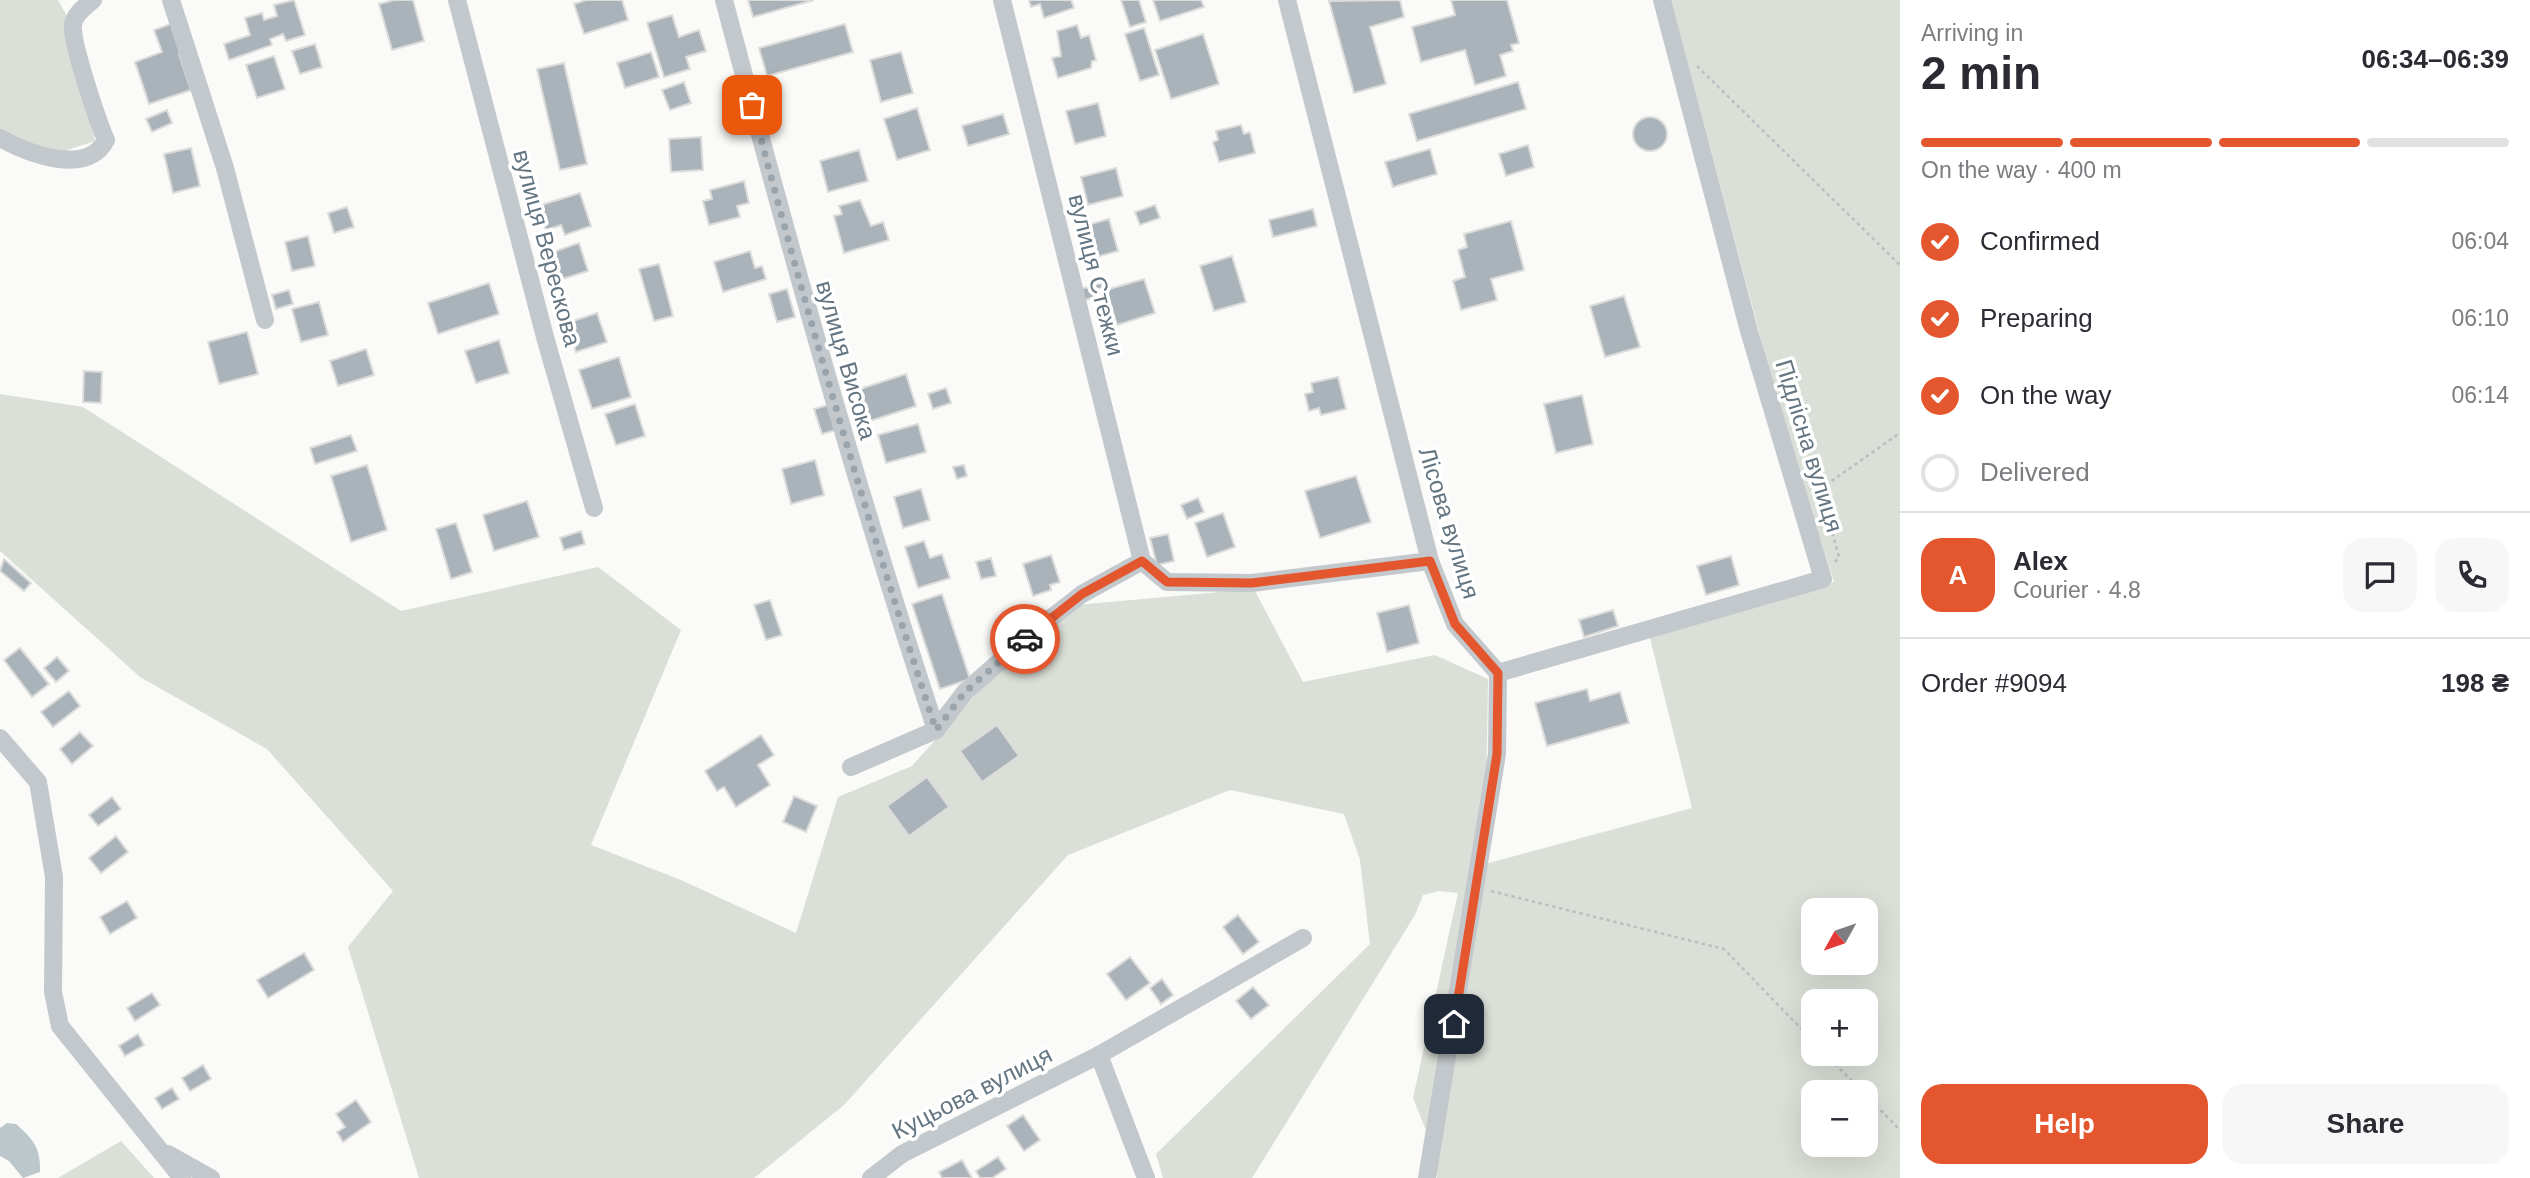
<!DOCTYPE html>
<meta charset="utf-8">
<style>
:root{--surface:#fff;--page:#f7f7f7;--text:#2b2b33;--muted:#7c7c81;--line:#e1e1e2;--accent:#e4572e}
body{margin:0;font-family:Arial,sans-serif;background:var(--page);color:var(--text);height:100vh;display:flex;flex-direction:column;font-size:26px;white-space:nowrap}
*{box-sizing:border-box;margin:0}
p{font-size:23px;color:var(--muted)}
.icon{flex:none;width:38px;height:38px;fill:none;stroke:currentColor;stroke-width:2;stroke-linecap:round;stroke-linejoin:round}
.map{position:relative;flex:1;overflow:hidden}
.drawer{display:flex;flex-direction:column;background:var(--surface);width:630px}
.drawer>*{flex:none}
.needle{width:46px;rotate:230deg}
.fabs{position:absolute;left:1801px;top:898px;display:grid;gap:14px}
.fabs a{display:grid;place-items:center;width:77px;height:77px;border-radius:14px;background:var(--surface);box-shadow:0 7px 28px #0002;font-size:35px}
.pin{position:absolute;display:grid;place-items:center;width:60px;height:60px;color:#fff;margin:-30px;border-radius:14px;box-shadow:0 4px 10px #0006}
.courier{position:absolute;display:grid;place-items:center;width:70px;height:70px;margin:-35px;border:5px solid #e4572e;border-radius:50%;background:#fff;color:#222;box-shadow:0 2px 9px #0007}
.headline em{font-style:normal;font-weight:600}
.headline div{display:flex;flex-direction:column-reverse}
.headline{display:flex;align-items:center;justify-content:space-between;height:119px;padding:0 21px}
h1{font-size:46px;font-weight:600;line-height:52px}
.bar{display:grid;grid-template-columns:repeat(4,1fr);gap:10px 7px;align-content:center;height:84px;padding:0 21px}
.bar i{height:9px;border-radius:5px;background:var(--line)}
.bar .current{background:var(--accent)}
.bar p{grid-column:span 4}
.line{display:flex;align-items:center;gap:18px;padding:0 21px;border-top:2px solid var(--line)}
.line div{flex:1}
.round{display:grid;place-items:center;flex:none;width:74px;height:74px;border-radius:21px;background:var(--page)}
ol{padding:0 21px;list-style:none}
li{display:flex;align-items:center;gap:21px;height:77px}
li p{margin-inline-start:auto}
li .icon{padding:7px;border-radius:50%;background:var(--accent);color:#fff;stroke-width:4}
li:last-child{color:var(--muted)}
li i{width:38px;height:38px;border:4px solid var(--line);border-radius:50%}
.button{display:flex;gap:14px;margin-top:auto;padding:14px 21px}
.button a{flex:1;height:80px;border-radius:21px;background:var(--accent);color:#fff;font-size:28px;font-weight:600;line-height:80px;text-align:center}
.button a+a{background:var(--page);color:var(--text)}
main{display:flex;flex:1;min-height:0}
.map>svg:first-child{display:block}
.green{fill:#dadfd7;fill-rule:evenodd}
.water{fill:#bbc7cb}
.building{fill:#aab3b9;stroke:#dcdcda;stroke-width:2}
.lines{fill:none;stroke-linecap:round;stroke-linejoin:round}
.path{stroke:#bbbfc2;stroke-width:2.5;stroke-dasharray:3.5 3.5;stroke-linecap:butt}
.minor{stroke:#c3c8cc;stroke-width:18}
.done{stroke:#99a4ac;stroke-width:7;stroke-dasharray:0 12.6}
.route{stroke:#e4572e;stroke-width:9}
.labels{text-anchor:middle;stroke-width:7;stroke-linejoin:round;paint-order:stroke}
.street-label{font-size:24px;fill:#657683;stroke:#fff}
</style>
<main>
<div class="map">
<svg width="1900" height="1178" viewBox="0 0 1900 1178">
<rect width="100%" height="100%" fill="#fafaf8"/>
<g class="green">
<path d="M0 0H58L67 16 95 141 58 153 0 134Z"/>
<path d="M1671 0H1900V1178H1437L1434 1150 1413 1098 1458 893 1439 891 1423 895 1415 915 1252 1178H1163L1156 1154 1370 944 1360 860 1344 814 1230 790 1068 855 844 1105 754 1178H419L348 947 393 891 267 749 140 677 0 551V394L83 407 401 611 598 567 681 630 591 845 681 880 796 933 838 797 912 766 999 668 1076 605 1254 589 1303 682 1435 655 1488 679 1485 864 1692 808 1650 638 1834 582 1778 403ZM1813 910H1866V962H1813ZM1813 1001H1866V1054H1813ZM1813 1092H1866V1144H1813Z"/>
<path d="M121 1141 154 1178H58Z"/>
</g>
<path class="water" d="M7 1123 16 1124C33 1139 41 1148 40 1172L23 1178 9 1161 0 1156V1128Z"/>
<g class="building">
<path d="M294 0 305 35 286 41 283 34 270 39 272 45 229 60 224 44 250 35 245 18 262 13 264 20 277 16 274 5Z"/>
<path d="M394 0H413L424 41 392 50 379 4Z"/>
<path d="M586 0H622L628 20 584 34 574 4Z"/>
<path d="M748 0H814L753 17Z"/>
<path d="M1029 0H1071L1074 8 1044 18 1040 4 1031 7Z"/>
<path d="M1121 0H1139L1146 22 1130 27Z"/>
<path d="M1153 0H1201L1204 7 1160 21Z"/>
<path d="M1400 0 1404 17 1370 27 1386 84 1354 93 1329 1Z"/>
<path d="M1451 0H1507L1519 43 1511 45 1513 51 1500 55 1506 76 1475 85 1465 50 1421 62 1412 27 1455 15Z"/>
<path d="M672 15 679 37 699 30 706 51 686 57 690 69 664 77 647 23Z"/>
<path d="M176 22 186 52 179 54 191 90 149 104 135 62 162 52 154 30Z"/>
<path d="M845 24 853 52 767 76 759 48Z"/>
<path d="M1077 25 1081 38 1089 35 1096 60 1092 61 1091 68 1058 78 1052 58 1061 56 1057 31Z"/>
<path d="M1144 28 1159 75 1140 81 1125 34Z"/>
<path d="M1203 34 1219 84 1171 99 1155 50Z"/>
<path d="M315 44 322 67 300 74 292 51Z"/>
<path d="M651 52 659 77 625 88 617 63Z"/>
<path d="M901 52 913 93 881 102 870 60Z"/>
<path d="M274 56 285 89 257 98 246 65Z"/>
<path d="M564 63 587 164 560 170 537 69Z"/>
<path d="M684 82 691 103 670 110 662 90Z"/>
<path d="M1518 82 1526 109 1417 141 1409 114Z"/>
<path d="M1098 103 1106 136 1075 144 1066 111Z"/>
<path d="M917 108 930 150 897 160 884 119Z"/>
<path d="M167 110 172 123 152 132 146 119Z"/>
<path d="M1003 114 1009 134 968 146 962 126Z"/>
<circle cx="1650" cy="134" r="17"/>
<path d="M1241 125 1244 134 1250 132 1255 153 1219 162 1213 142 1218 140 1216 131Z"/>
<path d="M701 137 703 170 671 172 669 139Z"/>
<path d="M1528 145 1534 167 1506 176 1499 154Z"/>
<path d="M191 148 200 186 173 193 164 154Z"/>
<path d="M1430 149 1437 174 1393 187 1385 162Z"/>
<path d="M859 150 868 181 828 192 820 161Z"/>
<path d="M1116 168 1123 196 1088 205 1081 177Z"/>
<path d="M744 181 749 203 737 206 740 217 709 225 703 201 712 199 710 190Z"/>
<path d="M580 193 591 226 565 235 561 225 546 230 538 206Z"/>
<path d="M860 200 871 226 883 222 889 240 844 253 834 216 842 214 839 206Z"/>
<path d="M1155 205 1160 218 1140 225 1135 212Z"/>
<path d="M347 207 354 227 334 233 328 213Z"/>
<path d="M1313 209 1317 226 1273 237 1269 220Z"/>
<path d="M1109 219 1118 251 1089 259 1080 227Z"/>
<path d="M1511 221 1524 270 1491 279 1497 300 1461 310 1453 281 1465 277 1458 250 1467 247 1464 234Z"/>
<path d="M308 236 315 266 292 271 285 242Z"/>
<path d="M579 243 588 271 556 281 547 254Z"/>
<path d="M750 251 755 268 762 266 766 279 723 292 714 262Z"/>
<path d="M1232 256 1246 302 1214 311 1200 266Z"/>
<path d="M659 264 673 316 654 321 639 269Z"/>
<path d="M1144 279 1155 313 1117 325 1106 290Z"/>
<path d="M489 283 499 314 438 334 428 303Z"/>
<path d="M1101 283 1105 294 1085 300 1081 289Z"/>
<path d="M787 289 795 317 777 322 769 294Z"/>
<path d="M289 290 293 304 276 309 272 295Z"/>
<path d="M1624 296 1640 347 1605 357 1590 306Z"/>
<path d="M319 302 328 335 301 342 292 309Z"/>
<path d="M597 313 607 342 576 352 567 323Z"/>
<path d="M247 332 258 374 219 384 208 342Z"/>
<path d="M499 340 509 373 476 383 465 351Z"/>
<path d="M366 349 374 375 338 386 330 361Z"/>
<path d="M619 357 631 397 592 409 579 370Z"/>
<path d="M84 371 102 372 101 403 83 402Z"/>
<path d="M906 374 916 406 870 421 860 389Z"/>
<path d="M1338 377 1346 409 1321 415 1319 408 1309 411 1305 394 1313 392 1311 383Z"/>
<path d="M946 388 951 403 933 409 928 394Z"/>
<path d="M1582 395 1593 444 1556 453 1544 404Z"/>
<path d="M635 404 645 436 616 445 605 414Z"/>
<path d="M828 405 836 430 822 434 814 409Z"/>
<path d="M918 424 926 452 886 463 878 435Z"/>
<path d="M351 435 357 451 315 464 310 448Z"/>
<path d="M815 460 824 495 791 504 782 469Z"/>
<path d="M367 465 387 530 351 542 331 476Z"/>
<path d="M964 465 967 476 957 479 953 467Z"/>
<path d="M1356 476 1371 522 1320 538 1305 491Z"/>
<path d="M921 489 930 520 903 528 894 497Z"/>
<path d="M1198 498 1204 512 1187 519 1181 505Z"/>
<path d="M527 501 539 537 494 551 483 515Z"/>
<path d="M1223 513 1235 547 1207 557 1195 523Z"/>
<path d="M456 523 472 572 451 579 436 529Z"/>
<path d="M581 531 585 544 564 550 560 538Z"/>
<path d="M1168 534 1174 561 1157 565 1150 538Z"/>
<path d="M924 541 930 558 942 554 950 578 918 588 905 547Z"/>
<path d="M1051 555 1060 582 1050 585 1051 590 1033 596 1023 564Z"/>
<path d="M1731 556 1739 585 1706 595 1697 566Z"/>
<path d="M991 558 996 576 981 579 976 562Z"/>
<path d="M4 559 31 583 24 591 0 571Z"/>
<path d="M942 594 970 679 940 689 912 604Z"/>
<path d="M770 600 782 635 766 640 754 605Z"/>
<path d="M1409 605 1419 643 1387 652 1377 613Z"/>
<path d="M1613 610 1618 626 1584 637 1579 620Z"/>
<path d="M20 648 49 684 32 697 4 660Z"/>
<path d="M57 657 69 671 56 682 44 668Z"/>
<path d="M1587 689 1590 701 1620 692 1629 723 1547 746 1535 703Z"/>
<path d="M69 691 80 706 53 727 41 712Z"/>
<path d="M997 725 1019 756 982 782 960 751Z"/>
<path d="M80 732 93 746 72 764 60 749Z"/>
<path d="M761 735 774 755 758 765 770 785 736 807 724 787 717 791 705 771Z"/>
<path d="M927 777 949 807 909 836 887 806Z"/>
<path d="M794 796 817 806 806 832 783 822Z"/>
<path d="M112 797 121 809 98 826 89 815Z"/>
<path d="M116 836 128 852 101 873 89 858Z"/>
<path d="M127 901 137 918 110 934 100 917Z"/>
<path d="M1238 915 1259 942 1243 954 1223 927Z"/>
<path d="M304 953 314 970 268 998 257 980Z"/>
<path d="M1130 957 1150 983 1126 1000 1107 974Z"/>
<path d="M1162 979 1173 995 1161 1004 1150 988Z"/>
<path d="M1253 987 1269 1005 1251 1019 1236 1001Z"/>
<path d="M152 993 160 1005 135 1021 127 1008Z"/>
<path d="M138 1034 144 1045 125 1056 119 1046Z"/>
<path d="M203 1065 211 1079 190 1091 182 1078Z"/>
<path d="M172 1088 179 1099 162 1109 155 1098Z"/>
<path d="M356 1100 371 1122 343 1142 337 1132 345 1127 336 1114Z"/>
<path d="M1023 1115 1040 1140 1024 1151 1007 1126Z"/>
<path d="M998 1157 1006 1169 992 1178H980L976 1171Z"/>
<path d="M962 1160 972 1178H942L939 1172Z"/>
</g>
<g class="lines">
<g class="path">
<path d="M1697 66 1900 265"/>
<path d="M1835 562 1839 557 1820 489 1900 433"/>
<path d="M1491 891 1724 949 1813 1041"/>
<path d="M1825 1054 1863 1092"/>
<path d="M1866 1095 1900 1130"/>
</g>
<g class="minor">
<path d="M171 0 225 168 265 320"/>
<path d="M457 0 545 337 594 508"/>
<path d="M724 0C789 246 856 488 936 730"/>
<path d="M1002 0 1142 561"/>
<path d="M1287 0 1430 561 1455 624 1498 673 1497 754 1427 1178"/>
<path d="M0 138C27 153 87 177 106 140 98 122 71 42 73 25 74 14 86 6 93 0"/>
<path d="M1498 673 1823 579 1749 331 1662 0"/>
<path d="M0 738 38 782 54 877 53 992 60 1026 182 1178"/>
<path d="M851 767 936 730 965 692 1033 632 1082 594 1142 561 1167 582 1252 583 1430 561"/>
<path d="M1099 1055 1146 1178"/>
<path d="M168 1154 211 1178"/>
<path d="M871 1178 902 1154 1099 1055 1303 938"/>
</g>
</g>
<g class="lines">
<path class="done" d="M752 105C807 315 868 523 936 730L965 692 1025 639"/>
<path class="route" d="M1025 639 1082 594 1142 561 1167 582 1252 583 1430 561 1455 624 1498 673 1497 754 1454 1024"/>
</g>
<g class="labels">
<g class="street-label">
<text transform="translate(547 248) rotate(75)" y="8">вулиця Верескова</text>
<text transform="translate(1096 275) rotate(76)" y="8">вулиця Стежки</text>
<text transform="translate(846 360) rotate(74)" y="8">вулиця Висока</text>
<text transform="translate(1809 446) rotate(73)" y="8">Підлісна вулиця</text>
<text transform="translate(1449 523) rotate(73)" y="8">Лісова вулиця</text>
<text transform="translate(972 1093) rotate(-27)" y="8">Куцьова вулиця</text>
</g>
</g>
</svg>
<div class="fabs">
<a><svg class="needle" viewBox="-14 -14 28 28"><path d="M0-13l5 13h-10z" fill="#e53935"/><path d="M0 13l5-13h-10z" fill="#7c7c81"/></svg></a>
<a>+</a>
<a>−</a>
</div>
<div class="pin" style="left:752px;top:105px;background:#ea580c"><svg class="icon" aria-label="bag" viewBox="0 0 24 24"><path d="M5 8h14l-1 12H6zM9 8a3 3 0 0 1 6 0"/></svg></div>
<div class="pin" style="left:1454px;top:1024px;background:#1f2937"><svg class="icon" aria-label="home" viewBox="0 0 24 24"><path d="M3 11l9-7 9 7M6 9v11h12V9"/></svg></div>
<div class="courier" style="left:1025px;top:639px"><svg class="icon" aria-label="car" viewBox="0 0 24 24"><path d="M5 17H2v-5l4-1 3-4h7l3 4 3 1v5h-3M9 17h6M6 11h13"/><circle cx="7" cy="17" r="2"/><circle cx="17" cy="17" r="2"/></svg></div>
</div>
<section class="drawer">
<div class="headline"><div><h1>2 min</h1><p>Arriving in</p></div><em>06:34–06:39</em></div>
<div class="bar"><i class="current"></i><i class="current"></i><i class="current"></i><i></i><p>On the way · 400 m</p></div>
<ol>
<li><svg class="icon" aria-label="check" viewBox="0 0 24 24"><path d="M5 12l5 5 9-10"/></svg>Confirmed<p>06:04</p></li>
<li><svg class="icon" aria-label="check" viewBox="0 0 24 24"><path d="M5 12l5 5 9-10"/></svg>Preparing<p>06:10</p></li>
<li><svg class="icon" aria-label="check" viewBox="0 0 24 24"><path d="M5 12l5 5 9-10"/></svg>On the way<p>06:14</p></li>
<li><i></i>Delivered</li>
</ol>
<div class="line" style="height:126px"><b class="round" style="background:var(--accent);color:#fff">A</b><div><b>Alex</b><p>Courier · 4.8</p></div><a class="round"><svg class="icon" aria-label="chat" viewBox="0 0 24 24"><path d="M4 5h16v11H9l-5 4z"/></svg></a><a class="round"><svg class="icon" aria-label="phone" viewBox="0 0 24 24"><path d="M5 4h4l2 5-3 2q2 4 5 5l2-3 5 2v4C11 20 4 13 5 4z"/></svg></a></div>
<div class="line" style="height:91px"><div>Order #9094</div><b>198 ₴</b></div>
<div class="button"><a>Help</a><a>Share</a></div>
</section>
</main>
